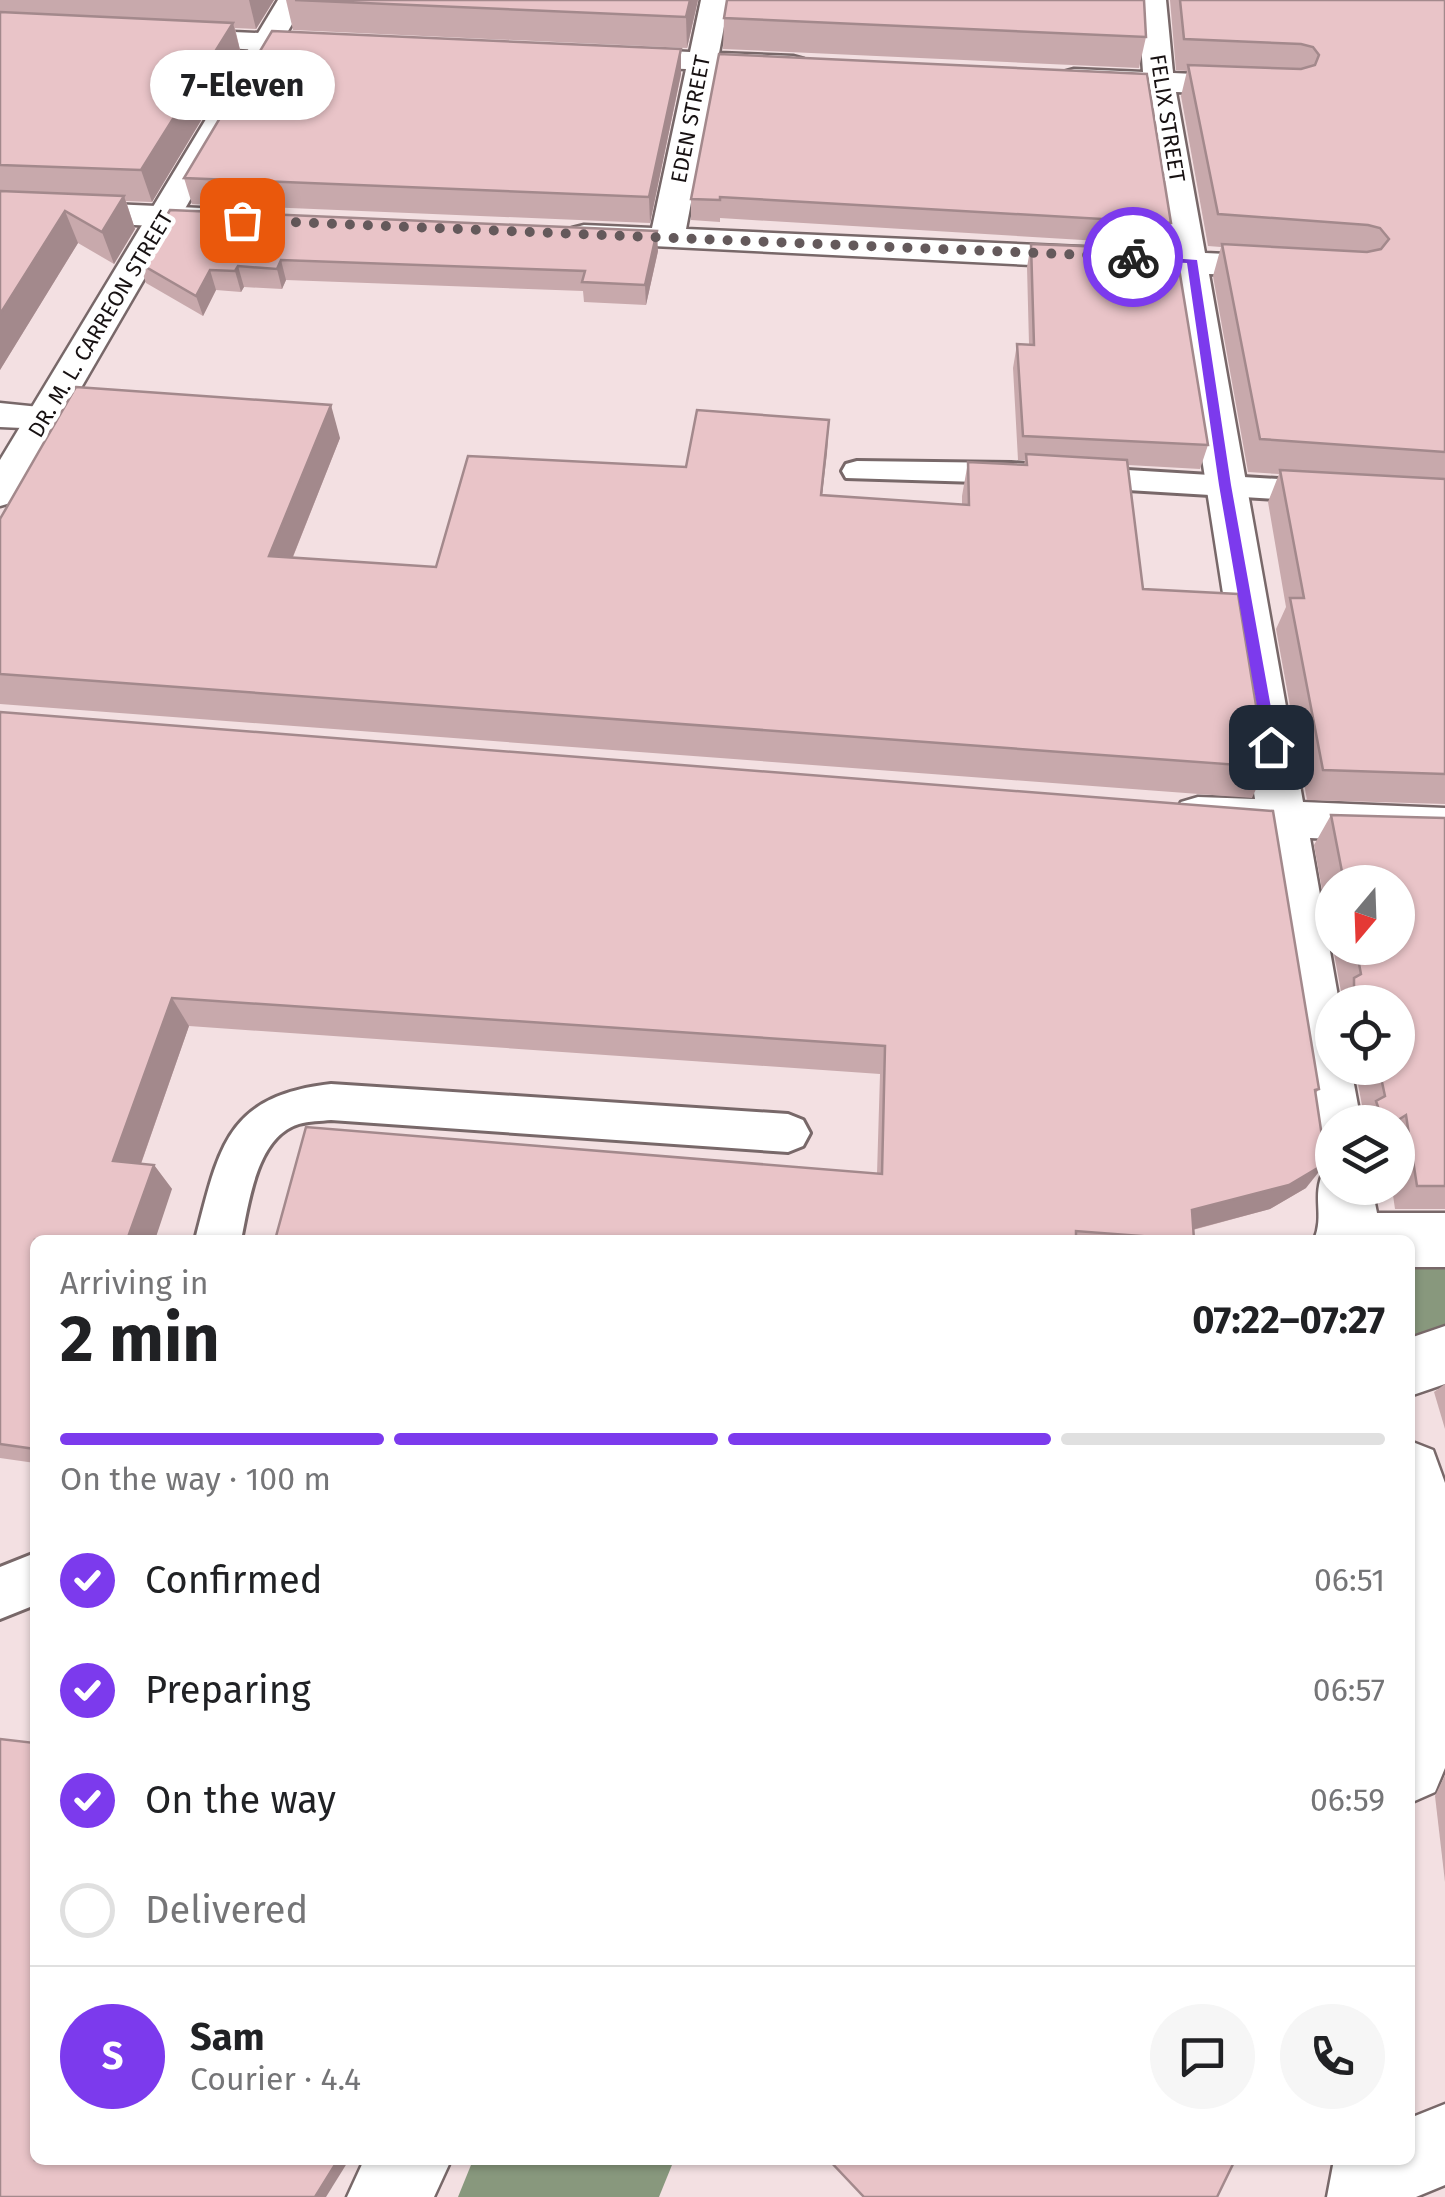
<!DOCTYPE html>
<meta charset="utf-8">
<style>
:root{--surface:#fff;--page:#f6f6f6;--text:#202124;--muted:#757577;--line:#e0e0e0;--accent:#7c3aed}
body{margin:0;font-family:"Fira Sans",sans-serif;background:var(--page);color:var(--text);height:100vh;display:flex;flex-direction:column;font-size:38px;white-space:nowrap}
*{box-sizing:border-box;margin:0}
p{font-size:32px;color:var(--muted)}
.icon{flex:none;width:55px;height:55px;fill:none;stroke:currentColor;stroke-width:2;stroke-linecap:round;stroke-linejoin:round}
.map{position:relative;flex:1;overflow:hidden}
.details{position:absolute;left:30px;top:1235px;width:1385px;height:930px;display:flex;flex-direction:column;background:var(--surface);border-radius:15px;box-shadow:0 2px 8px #0004}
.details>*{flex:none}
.needle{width:65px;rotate:199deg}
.tools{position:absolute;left:1315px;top:865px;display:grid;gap:20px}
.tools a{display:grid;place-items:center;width:100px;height:100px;border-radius:50%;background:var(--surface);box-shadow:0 2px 8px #0004;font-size:50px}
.pin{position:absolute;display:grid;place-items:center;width:85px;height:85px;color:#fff;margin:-42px;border-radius:20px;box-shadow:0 5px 15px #0006}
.courier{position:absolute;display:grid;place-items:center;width:100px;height:100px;margin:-50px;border:8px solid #7c3aed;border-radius:50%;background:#fff;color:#222;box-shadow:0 2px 12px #0007}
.bubble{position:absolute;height:70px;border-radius:35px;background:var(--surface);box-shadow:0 2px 8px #0004;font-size:32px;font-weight:700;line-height:70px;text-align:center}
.head em{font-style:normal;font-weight:700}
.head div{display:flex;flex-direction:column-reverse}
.head{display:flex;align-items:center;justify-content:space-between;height:170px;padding:0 30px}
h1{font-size:65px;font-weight:700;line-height:75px}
.bar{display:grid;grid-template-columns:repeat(4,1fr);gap:15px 10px;align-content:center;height:120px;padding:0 30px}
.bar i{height:12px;border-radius:8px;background:var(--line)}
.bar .current{background:var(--accent)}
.bar p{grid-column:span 4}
.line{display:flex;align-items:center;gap:25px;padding:0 30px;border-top:2px solid var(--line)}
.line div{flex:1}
.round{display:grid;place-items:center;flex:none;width:105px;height:105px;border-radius:52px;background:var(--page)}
ol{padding:0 30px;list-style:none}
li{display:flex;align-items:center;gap:30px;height:110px}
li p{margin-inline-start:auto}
li .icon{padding:10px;border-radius:50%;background:var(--accent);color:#fff;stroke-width:4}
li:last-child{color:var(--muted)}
li i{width:55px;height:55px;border:5px solid var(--line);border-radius:50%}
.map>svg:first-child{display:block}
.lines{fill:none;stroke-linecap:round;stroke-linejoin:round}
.river{fill:#88987d;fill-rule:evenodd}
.service-casing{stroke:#786869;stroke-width:6}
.pedestrian-casing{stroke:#786869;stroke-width:5}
.minor-casing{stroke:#786869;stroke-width:5}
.secondary-casing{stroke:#786869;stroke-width:5}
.service{fill:#fff;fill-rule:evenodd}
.pedestrian{fill:#fff;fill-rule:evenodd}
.minor{fill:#fff;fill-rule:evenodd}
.secondary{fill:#fff;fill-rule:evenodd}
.wall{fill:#c8a9ac}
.shaded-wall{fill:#a3898c}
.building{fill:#e9c4c8;stroke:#a3898c;stroke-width:2.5}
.route{fill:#7c3aed}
.done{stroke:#64595b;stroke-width:10;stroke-dasharray:0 18}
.labels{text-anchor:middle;stroke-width:9;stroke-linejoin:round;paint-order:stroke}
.far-street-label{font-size:22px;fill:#171112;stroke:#fff}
</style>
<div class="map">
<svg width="1445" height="2197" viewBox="0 0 1445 2197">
<rect width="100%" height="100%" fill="#f3e0e2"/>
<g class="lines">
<g class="river">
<path d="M1410 1220H1445V1356H1410V1240H1358Z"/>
<path d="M473 2160H674L659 2197H458Z"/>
</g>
<defs>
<g id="service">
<path d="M857 461 1011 463 1445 489V509L1011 483 846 478 842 471 846 464Z"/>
<path d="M331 1084 788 1114 803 1120 810 1133 803 1146 788 1152 331 1120C321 1121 309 1121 299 1124 256 1137 249 1203 241 1240H195C219 1149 225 1096 331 1084Z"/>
<path d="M35 1553V1605L0 1619V1567Z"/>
</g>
<path id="pedestrian" d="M1445 1326V1384L1410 1396V1338Z"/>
<g id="minor">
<path d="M701 0H729L719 53 793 56 804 59 808 65 804 71 793 74 716 71 686 229 1170 251 1145 90 1074 87 1063 84 1059 78 1063 72 1074 69 1143 72 1138 0H1166L1173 73 1258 77 1269 80 1273 86 1269 92 1258 95 1176 92 1205 253 1292 257 1304 260 1309 267 1304 274 1292 277 1209 274 1303 802 1445 808V844L1310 838 1339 1002H1332V1068H1351L1361 1122H1332V1146L1313 1139 1305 1122 1261 836 1198 833 1181 828 1174 815 1181 802 1198 797 1255 799 1173 272 572 242 567 235 572 228 584 225 652 228 686 69 604 66 593 63 589 57 593 51 604 48 690 52Z"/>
<path d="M165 29 329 36 339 39 344 45 339 51 329 54 155 44 150 38 155 32Z"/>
<path d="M0 199 223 209 235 212 240 219 235 226 223 229 0 219Z"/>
<path d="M0 403 59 409 64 417 59 425 45 429 0 427Z"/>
<path d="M1332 1167V1188H1372L1377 1213H1445V1267H1410V1240H1314C1325 1214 1311 1197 1324 1170Z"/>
<path d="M1410 1441 1433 1450 1445 1483V1768L1435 1792 1410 1803Z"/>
<path d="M1445 2104V2185L1416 2197H1327L1334 2160H1410V2118Z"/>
<path d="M364 2160H451L434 2197H347Z"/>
</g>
<path id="secondary" d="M278 0H306L20 493 14 502 0 506V460Z"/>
</defs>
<use href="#service" class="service-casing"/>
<use href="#pedestrian" class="pedestrian-casing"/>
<use href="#minor" class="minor-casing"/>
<use href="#secondary" class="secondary-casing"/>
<use href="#service" class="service"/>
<use href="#pedestrian" class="pedestrian"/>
<use href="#minor" class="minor"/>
<use href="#secondary" class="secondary"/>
</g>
<g class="wall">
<path d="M0 0H274L256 29 235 28 241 54 152 202 126 201 135 229 114 264 78 243 0 370Z"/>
<path d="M286 0H698L687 48 293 30Z"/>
<path d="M1170 0H1445V804L1307 800 1276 629 1286 607 1268 502 1279 474 1248 472 1213 276 1221 247 1208 246 1181 96 1187 71 1176 70Z"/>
<path d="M724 18 1146 37 1139 68 723 49Z"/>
<path d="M681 49V74L650 223 192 204 184 178Z"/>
<path d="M719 54 1171 223 1166 245 720 218V222L691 220V199Z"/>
<path d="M1031 244 1208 445 1200 469 1128 465 1143 589 1266 767 1252 798 0 704V519L340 438 293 557 436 567 686 467 829 420 822 495 962 505V496L968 462 1024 465 1025 460H1018L1013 368 1017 344H1029L1027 267Z"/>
<path d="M658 251 646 305 584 302 583 291 286 280 282 289 244 287 241 292 216 290 203 316 146 283 139 263Z"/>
<path d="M0 712 1319 1089 1316 1093 1306 1188 1270 1209 1193 1230 1194 1240H275L877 1174 880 1074 189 1026 141 1164 154 1165 172 1189 35 1240V1463L0 1458Z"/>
<path d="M1331 815 1445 818V1209H1395L1392 1188H1398V1122H1359L1364 1116 1355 1068H1398V1002H1338L1342 997 1333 948H1398V882H1332V945L1314 845Z"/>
<path d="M1445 1384V1429L1434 1392Z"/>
<path d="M1445 1775V1882L1435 1796Z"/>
</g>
<g class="shaded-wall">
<path d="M249 0H274L256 29Z"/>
<path d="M690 0H698L687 48 686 17Z"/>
<path d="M233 23 241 54 152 202 141 170Z"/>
<path d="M681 49V74L650 223 649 197Z"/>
<path d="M124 196 135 229 114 264 102 232Z"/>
<path d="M65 211 78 243 0 370V314Z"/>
<path d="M657 231 658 251 646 305 645 285Z"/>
<path d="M281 260 286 280 282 289 277 269Z"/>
<path d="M238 266 244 287 241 292 235 271Z"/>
<path d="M210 270 216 290 203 316 196 296Z"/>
<path d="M331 405 340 438 280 589 269 556Z"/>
<path d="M829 420 827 453 818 529 821 495Z"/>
<path d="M172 998 189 1026 133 1186 113 1161Z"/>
<path d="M1326 1163 1306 1188 1270 1209 1176 1234 1192 1210Z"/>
<path d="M154 1165 172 1189 155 1240H127Z"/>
<path d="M338 2160H349L326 2197H315Z"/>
</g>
<g class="building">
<path d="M295 0H690L686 17Z"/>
<path d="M727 0H1144L1146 37 724 18Z"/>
<path d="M1180 0H1445V452L1260 439 1222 244 1367 252 1381 249 1389 239 1380 228 1368 225 1218 214 1188 65 1301 69 1315 65 1319 55 1313 47 1301 44 1184 39Z"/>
<path d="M0 12 233 23 141 170 0 165Z"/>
<path d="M272 31 681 49 649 197 184 178Z"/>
<path d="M719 54 1147 74 1171 223 720 197V200L691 199Z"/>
<path d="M0 191 124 196 102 232 65 211 0 314Z"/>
<path d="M170 210 657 231 645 285 582 282 585 271 281 260 277 269 238 266 235 271 210 270 196 296 139 263Z"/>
<path d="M1031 244 1176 250 1208 445 1023 436 1017 344 1034 345Z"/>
<path d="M76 387 331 405 269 556 436 567 468 456 686 467 697 410 829 420 821 495 969 505 968 462 1027 465 1026 454 1127 460 1143 589 1238 594 1266 767 0 674V519Z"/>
<path d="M1280 470 1445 479V774L1323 770 1290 598H1304Z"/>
<path d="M0 712 1273 811 1319 1089 1315 1090 1326 1163 1289 1185 1192 1210 1194 1240 1076 1231V1240H275L306 1127 882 1174 885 1046 172 998 113 1161 154 1165 127 1240H35V1449L0 1444Z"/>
<path d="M1331 815 1445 818V1186H1417L1406 1115 1395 1122H1383L1376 1101 1385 1096 1379 1068H1398V1002H1354V978L1361 974 1356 948H1398V882H1344Z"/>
<path d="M0 1739 35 1743V2160H338L315 2197H0Z"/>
<path d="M829 2160H1235L1217 2197H864Z"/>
</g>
<path class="route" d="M1129 255 1197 260 1231 485 1278 747 1271 752 1264 747 1219 485 1187 263 1133 260Z"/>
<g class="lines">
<path class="done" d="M242 220 1133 257"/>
</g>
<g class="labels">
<g class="far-street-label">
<text transform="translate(1168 118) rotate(81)" y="8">FELIX STREET</text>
<text transform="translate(690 119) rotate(-79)" y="8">EDEN STREET</text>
<text transform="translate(100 324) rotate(-59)" y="8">DR. M. L. CARREON STREET</text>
</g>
</g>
</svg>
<div class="tools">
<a><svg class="needle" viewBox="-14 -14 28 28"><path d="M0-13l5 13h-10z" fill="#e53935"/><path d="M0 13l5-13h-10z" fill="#757577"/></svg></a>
<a><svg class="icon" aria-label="locate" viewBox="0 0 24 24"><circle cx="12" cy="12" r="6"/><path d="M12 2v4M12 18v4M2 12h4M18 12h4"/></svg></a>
<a><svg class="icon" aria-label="layers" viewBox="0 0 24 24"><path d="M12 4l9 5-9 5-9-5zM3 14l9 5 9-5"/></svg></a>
</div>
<div class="pin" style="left:242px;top:220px;background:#ea580c"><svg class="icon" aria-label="bag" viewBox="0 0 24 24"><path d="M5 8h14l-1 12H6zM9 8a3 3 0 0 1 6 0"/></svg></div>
<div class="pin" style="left:1271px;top:747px;background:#1f2937"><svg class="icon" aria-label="home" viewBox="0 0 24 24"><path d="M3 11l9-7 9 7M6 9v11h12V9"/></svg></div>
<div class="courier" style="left:1133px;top:257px"><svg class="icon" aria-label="bike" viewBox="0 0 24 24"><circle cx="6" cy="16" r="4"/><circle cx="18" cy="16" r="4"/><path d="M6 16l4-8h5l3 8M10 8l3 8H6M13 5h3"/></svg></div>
<div class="bubble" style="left:150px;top:50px;width:185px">7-Eleven</div>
<section class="details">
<div class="head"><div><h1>2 min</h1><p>Arriving in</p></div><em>07:22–07:27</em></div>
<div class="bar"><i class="current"></i><i class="current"></i><i class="current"></i><i></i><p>On the way · 100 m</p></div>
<ol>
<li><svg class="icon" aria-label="check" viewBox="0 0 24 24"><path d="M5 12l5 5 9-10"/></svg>Confirmed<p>06:51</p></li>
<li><svg class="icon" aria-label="check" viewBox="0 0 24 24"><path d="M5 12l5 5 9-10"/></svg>Preparing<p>06:57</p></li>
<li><svg class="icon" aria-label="check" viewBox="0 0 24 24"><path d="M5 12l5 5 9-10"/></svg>On the way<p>06:59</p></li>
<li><i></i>Delivered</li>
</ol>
<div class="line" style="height:180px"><b class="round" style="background:var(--accent);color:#fff">S</b><div><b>Sam</b><p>Courier · 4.4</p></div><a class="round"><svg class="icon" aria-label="chat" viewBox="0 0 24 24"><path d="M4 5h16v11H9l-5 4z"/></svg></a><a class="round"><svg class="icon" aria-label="phone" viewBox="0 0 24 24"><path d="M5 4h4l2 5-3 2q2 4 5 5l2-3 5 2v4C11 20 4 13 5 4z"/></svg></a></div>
</section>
</div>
